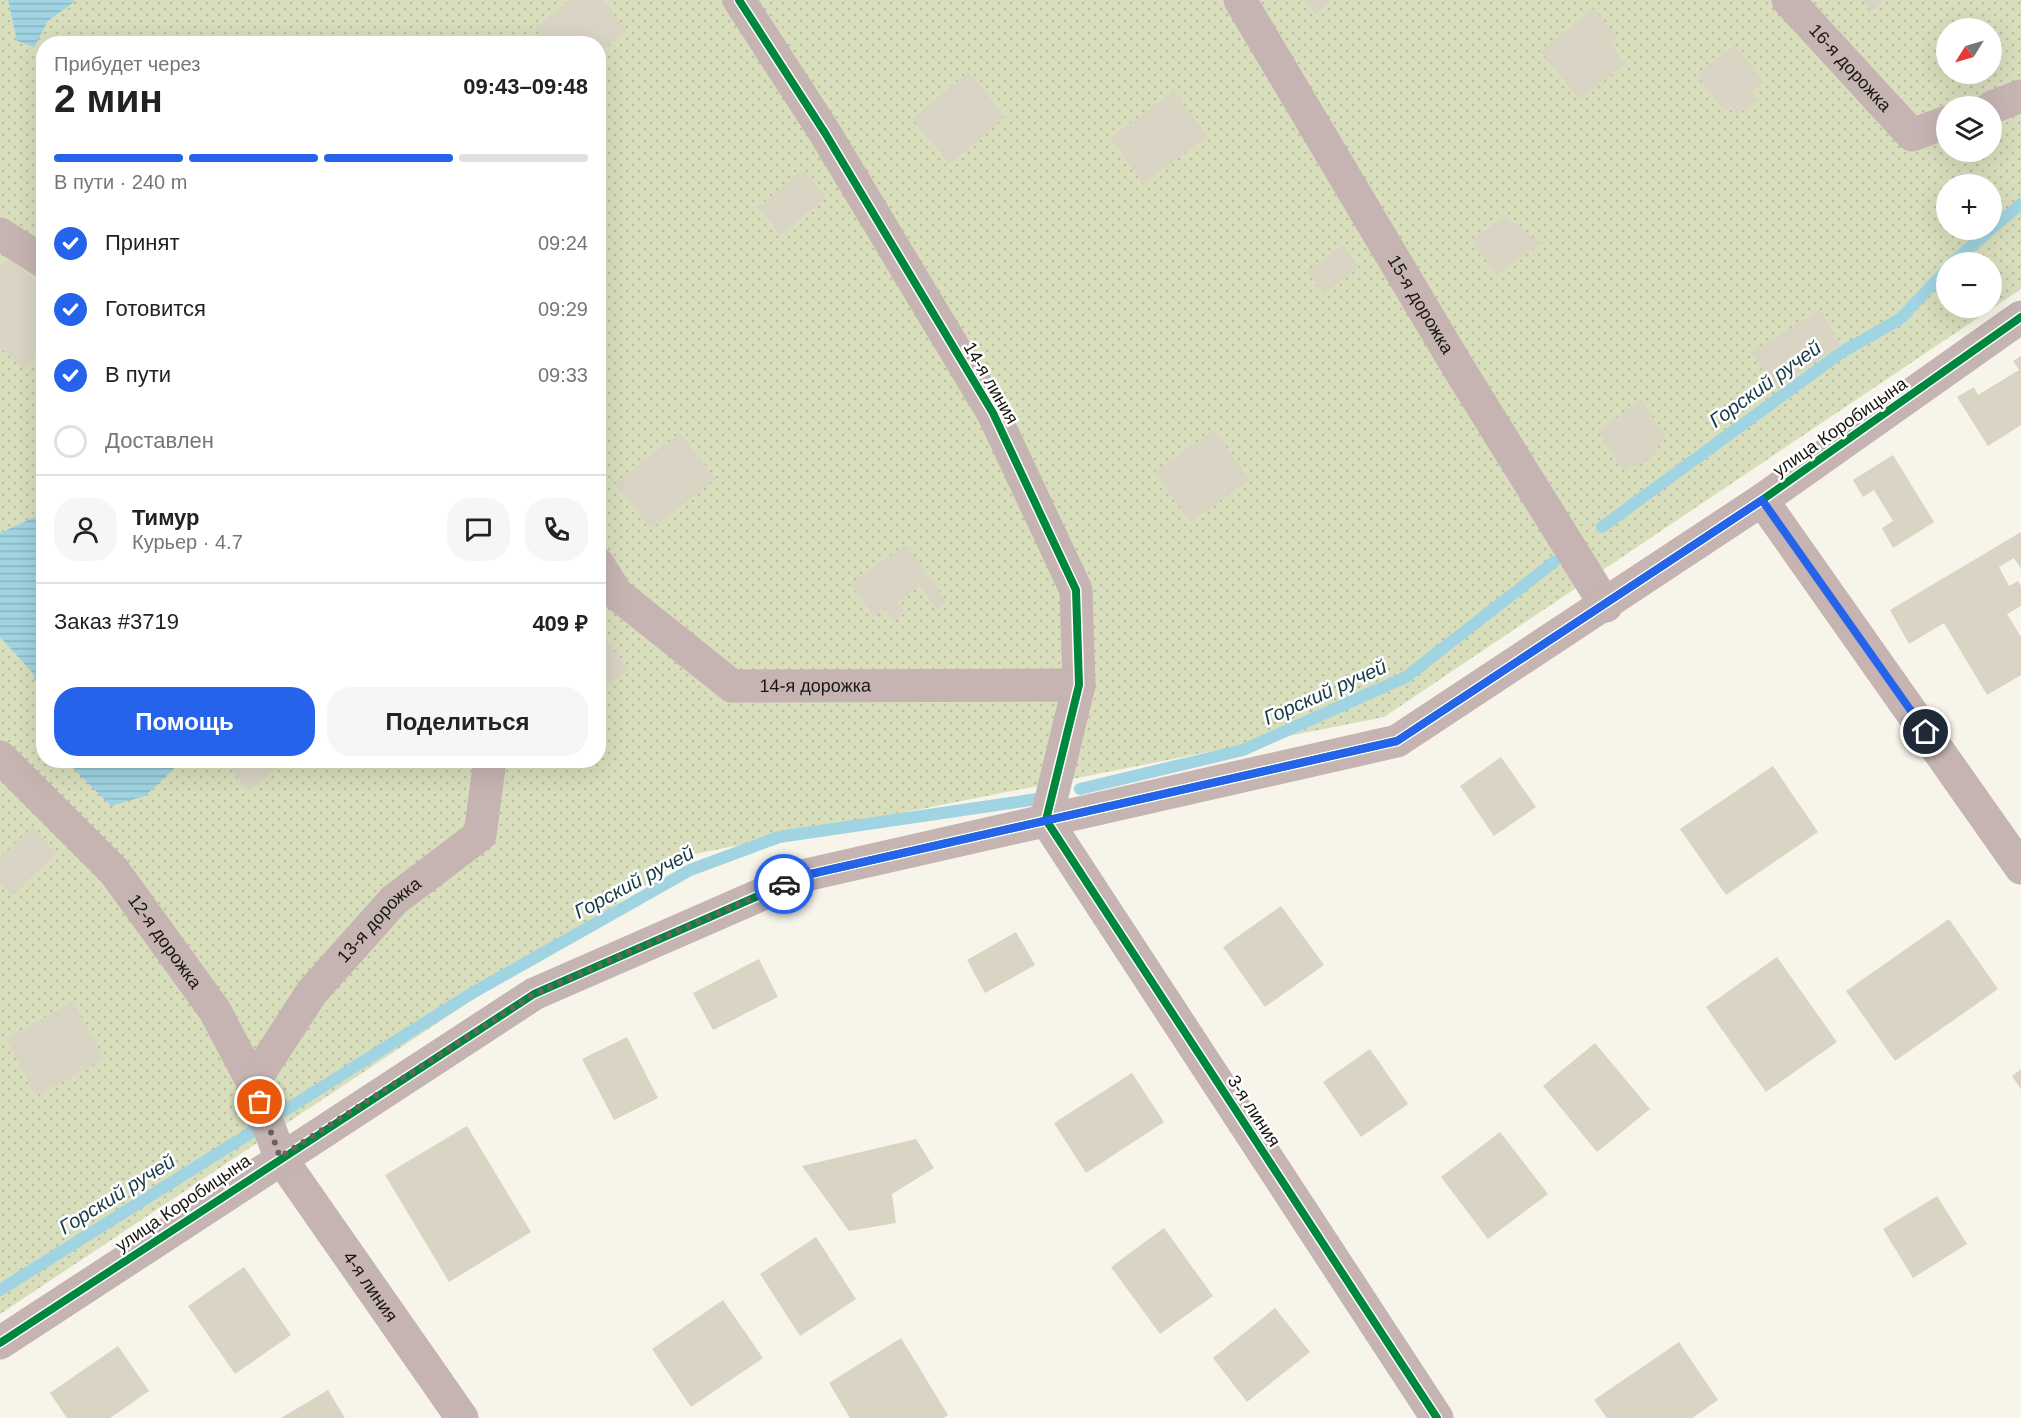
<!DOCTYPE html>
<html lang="ru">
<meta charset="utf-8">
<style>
:root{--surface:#fff;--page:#f6f6f6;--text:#222;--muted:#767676;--line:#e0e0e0;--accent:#2563eb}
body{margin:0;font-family:Helvetica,sans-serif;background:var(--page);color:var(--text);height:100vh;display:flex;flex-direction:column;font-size:22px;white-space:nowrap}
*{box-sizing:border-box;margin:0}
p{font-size:20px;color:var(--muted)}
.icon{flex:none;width:33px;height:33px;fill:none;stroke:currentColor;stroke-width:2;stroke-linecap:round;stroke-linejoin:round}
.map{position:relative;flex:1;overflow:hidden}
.details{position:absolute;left:36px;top:36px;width:570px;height:732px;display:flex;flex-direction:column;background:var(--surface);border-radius:24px;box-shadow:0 6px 24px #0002}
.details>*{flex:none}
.needle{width:39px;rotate:233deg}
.tools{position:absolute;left:1936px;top:18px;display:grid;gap:12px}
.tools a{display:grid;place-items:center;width:66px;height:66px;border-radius:50%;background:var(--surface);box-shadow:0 6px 24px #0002;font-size:30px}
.pin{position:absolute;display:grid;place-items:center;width:51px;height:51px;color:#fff;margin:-26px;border:3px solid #fff;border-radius:50%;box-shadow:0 2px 6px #0007}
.courier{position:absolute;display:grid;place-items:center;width:60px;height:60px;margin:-30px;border:4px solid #2563eb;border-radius:50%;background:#fff;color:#222;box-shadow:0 2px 8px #0007}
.headline em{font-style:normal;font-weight:800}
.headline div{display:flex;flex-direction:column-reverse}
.headline{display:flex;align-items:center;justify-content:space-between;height:102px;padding:0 18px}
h1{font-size:39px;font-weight:800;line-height:45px}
.bar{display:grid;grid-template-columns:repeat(4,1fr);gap:9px 6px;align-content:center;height:72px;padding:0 18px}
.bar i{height:8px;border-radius:4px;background:var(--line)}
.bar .selected{background:var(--accent)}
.bar p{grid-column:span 4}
.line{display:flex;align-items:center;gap:15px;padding:0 18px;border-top:2px solid var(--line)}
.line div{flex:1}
.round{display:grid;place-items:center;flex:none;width:63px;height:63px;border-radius:24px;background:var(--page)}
ol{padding:0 18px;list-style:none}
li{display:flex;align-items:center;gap:18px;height:66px}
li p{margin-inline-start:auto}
li .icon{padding:6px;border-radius:50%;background:var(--accent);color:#fff;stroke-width:4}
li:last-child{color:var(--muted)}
li i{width:33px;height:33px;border:3px solid var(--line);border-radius:50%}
.button{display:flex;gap:12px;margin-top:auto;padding:12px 18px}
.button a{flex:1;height:69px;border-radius:24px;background:var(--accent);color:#fff;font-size:24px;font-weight:800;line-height:69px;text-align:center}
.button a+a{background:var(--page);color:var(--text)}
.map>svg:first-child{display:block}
.garden{fill:url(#garden-dots);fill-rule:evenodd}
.water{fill:url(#water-rules)}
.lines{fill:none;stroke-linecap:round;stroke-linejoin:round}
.stream{stroke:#a0d4e2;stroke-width:12}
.building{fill:#d9d4c4}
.street{stroke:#c5b4b2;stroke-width:33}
.cycleway-casing{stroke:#fff;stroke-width:11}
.cycleway{stroke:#00873e;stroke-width:8}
.done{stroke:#66645c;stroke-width:6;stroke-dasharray:0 10.8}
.route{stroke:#2563eb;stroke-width:8}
.labels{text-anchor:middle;stroke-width:5;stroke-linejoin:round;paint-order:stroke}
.street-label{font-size:18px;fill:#18160f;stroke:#fff}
.water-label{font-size:20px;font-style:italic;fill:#183c47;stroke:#fff}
</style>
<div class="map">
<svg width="2021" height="1418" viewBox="0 0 2021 1418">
<defs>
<pattern id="garden-dots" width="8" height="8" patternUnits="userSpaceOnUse" patternTransform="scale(1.5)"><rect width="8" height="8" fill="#d9dfbd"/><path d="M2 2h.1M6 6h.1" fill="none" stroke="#babfa1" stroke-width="1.8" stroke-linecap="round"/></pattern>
<pattern id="water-rules" width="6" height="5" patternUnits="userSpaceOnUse" patternTransform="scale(1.5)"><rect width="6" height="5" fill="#a0d4e2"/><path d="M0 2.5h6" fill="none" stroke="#89b5c1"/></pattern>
</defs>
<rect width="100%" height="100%" fill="#f7f4ea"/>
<path class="garden" d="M0 0H2021V289L1384 717 690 855 0 1314ZM1947 28H1992V74H1947ZM44 44H598V760H44ZM1947 106H1992V152H1947ZM1947 184H1992V230H1947ZM1947 262H1992V308H1947Z"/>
<g class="water">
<path d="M8 0H73L74 2 48 21 34 47 17 41Z"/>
<path d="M39 515 44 520 43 702 32 672 0 637V533Z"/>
<path d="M66 761H182L145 796 111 806Z"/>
</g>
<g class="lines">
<g class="stream">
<path d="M1992 228 2021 204"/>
<path d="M1953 262 1990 230"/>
<path d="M1602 527 1842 352 1900 319 1947 269"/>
<path d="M1080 789 1243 750 1406 677 1554 562"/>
<path d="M284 1111 474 992 690 870 779 837 1044 798"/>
<path d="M0 1290 255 1130"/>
</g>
</g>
<g class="building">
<path d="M570 0H603L627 31 598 54V44H547L535 28Z"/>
<path d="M1304 0H1333L1315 14Z"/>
<path d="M1862 0H1884L1872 12Z"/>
<path d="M1594 8 1618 38 1610 44 1625 64 1580 100 1540 51Z"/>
<path d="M1735 45 1764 82 1752 91 1757 101 1737 115 1731 107 1724 111 1696 74Z"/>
<path d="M968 72 1006 117 950 164 912 119Z"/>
<path d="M1174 91 1208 136 1143 184 1110 138Z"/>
<path d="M803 170 826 197 781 235 758 207Z"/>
<path d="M1505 216 1541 244 1496 275 1471 240Z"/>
<path d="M1343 245 1359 268 1323 294 1307 271Z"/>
<path d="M9 258 44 288V347L24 369 0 348V268Z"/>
<path d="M1820 310 1841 346 1773 388 1751 352Z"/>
<path d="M2021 356V425L1988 446 1957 397 1974 387 1978 395 2019 370 2013 361Z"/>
<path d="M1641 399 1665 436 1652 456 1640 465 1623 470 1598 431Z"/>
<path d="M1214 430 1250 480 1190 522 1154 472Z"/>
<path d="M680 433 716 479 651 529 615 483Z"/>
<path d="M1893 455 1934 522 1893 548 1882 528 1893 521 1874 490 1863 497 1853 480Z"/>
<path d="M2021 532V569L2014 558 1999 567 2009 586 2018 581 2021 586V606L2007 614 2021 637V675L1987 695 1944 623 1909 644 1890 610Z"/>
<path d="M906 544 947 602 937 609 920 586 897 602 905 613 894 621 885 609 874 617 850 584Z"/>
<path d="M598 629 629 669 598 692Z"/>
<path d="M1501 757 1536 807 1494 836 1460 786Z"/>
<path d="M224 760H276L280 766 248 791Z"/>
<path d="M1773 766 1818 832 1726 895 1680 829Z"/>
<path d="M33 827 57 854 11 895 0 883V857Z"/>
<path d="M1281 906 1324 965 1265 1007 1223 947Z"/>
<path d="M1949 919 1998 989 1895 1061 1846 991Z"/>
<path d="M1016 932 1035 965 985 993 967 960Z"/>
<path d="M1777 957 1837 1042 1766 1092 1706 1007Z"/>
<path d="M759 959 778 997 713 1030 693 993Z"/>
<path d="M73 1002 104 1059 36 1096 6 1038Z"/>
<path d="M627 1037 658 1098 614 1120 582 1059Z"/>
<path d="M1595 1043 1650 1109 1597 1152 1543 1086Z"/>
<path d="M1370 1049 1408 1104 1361 1137 1323 1082Z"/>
<path d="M2021 1069V1089L2012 1076Z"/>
<path d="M1132 1073 1164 1122 1086 1173 1054 1123Z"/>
<path d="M467 1126 531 1232 449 1282 385 1175Z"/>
<path d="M1500 1132 1548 1194 1488 1239 1441 1177Z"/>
<path d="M916 1139 934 1168 892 1194 896 1223 849 1231 802 1166Z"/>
<path d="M1937 1196 1967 1244 1913 1278 1883 1229Z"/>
<path d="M1164 1228 1213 1296 1160 1334 1111 1267Z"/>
<path d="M816 1237 856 1299 800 1336 760 1274Z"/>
<path d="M244 1267 291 1335 235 1374 188 1306Z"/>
<path d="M723 1300 763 1358 691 1407 652 1349Z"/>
<path d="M1275 1308 1310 1352 1247 1402 1213 1358Z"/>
<path d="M901 1338 948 1415 943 1418H850L829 1383Z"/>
<path d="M1679 1342 1718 1400 1692 1418H1607L1594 1400Z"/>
<path d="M118 1346 149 1391 110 1418H67L50 1393Z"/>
<path d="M328 1390 345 1418H281Z"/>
</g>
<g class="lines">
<g class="street">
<path d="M739 0 825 133 993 413 1076 590 1079 685 1046 820 1437 1418"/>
<path id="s1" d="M1240 0 1456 364 1606 606"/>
<path id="s2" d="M1788 0 1912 135 1947 122"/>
<path d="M1992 107 2021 96"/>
<path d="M0 234 44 262"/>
<path d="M1762 500 2021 868"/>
<path id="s3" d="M598 564 617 594 732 686 1079 685"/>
<path id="s4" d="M0 757 114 871 215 1011 253 1083 280 1157 462 1418"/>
<path id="s5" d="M253 1083 312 992 394 900 480 835 490 760"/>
<path d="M0 1343 534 994 806 875 1397 741 1762 500 2021 317"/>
</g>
<defs>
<g id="cycleway">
<path d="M739 0 825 133 993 413 1076 590 1079 685 1046 820 1437 1418"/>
<path d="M0 1343 534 994 806 875 1397 741 1762 500 2021 317"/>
</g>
</defs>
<use href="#cycleway" class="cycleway-casing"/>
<use href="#cycleway" class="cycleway"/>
</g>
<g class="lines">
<path class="done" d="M260 1102 280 1157 534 994 784 884"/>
<path class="route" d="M784 884 806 875 1397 741 1762 500 1926 732"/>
</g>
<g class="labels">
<g class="street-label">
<text dy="6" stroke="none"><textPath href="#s2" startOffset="92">16-я дорожка</textPath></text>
<text dy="6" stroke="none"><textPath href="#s1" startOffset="354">15-я дорожка</textPath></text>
<text transform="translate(991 383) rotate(60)" y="6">14-я линия</text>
<text transform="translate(1840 427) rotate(-35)" y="6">улица Коробицына</text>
<text dy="6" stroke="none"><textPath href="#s3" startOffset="266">14-я дорожка</textPath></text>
<text dy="6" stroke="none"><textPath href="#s5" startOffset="207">13-я дорожка</textPath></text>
<text dy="6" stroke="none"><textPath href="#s4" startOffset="248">12-я дорожка</textPath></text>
<text transform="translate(1254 1111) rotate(57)" y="6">3-я линия</text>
<text transform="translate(183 1203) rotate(-34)" y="6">улица Коробицына</text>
<text dy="6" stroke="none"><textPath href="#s4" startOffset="652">4-я линия</textPath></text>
</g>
<g class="water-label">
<text transform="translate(1765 384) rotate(-36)" y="7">Горский ручей</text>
<text transform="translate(1325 692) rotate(-24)" y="7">Горский ручей</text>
<text transform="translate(634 882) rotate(-28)" y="7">Горский ручей</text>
<text transform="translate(117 1194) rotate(-32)" y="7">Горский ручей</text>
</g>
</g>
</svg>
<div class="tools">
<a><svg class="needle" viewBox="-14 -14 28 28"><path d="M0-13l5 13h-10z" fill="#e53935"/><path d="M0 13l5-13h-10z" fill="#767676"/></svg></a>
<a><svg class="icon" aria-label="layers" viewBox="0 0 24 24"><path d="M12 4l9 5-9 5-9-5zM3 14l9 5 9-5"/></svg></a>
<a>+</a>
<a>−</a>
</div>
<div class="pin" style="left:260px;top:1102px;background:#ea580c"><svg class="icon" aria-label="bag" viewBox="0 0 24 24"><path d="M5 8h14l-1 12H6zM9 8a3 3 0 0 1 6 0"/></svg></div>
<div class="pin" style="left:1926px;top:732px;background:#1f2937"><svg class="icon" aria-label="home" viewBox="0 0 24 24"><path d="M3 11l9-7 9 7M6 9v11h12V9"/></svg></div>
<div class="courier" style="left:784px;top:884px"><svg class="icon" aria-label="car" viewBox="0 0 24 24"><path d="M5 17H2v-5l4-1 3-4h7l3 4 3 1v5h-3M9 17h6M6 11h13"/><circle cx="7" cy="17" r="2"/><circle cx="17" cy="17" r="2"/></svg></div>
<section class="details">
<div class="headline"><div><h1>2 мин</h1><p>Прибудет через</p></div><em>09:43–09:48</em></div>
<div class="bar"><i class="selected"></i><i class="selected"></i><i class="selected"></i><i></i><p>В пути · 240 m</p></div>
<ol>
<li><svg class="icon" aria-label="check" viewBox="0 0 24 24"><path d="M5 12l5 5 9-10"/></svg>Принят<p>09:24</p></li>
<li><svg class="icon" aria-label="check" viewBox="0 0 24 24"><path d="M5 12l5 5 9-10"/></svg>Готовится<p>09:29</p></li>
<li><svg class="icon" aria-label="check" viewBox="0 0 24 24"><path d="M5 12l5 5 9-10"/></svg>В пути<p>09:33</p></li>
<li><i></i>Доставлен</li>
</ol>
<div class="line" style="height:108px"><a class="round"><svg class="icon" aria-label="person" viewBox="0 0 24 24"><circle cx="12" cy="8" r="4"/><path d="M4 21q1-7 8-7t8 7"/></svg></a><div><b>Тимур</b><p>Курьер · 4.7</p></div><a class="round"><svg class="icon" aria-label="chat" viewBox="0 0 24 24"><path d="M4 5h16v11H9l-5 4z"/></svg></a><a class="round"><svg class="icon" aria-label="phone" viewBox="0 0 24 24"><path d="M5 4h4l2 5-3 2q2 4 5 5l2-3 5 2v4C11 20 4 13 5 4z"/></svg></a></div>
<div class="line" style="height:78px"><div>Заказ #3719</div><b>409 ₽</b></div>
<div class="button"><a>Помощь</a><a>Поделиться</a></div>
</section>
</div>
